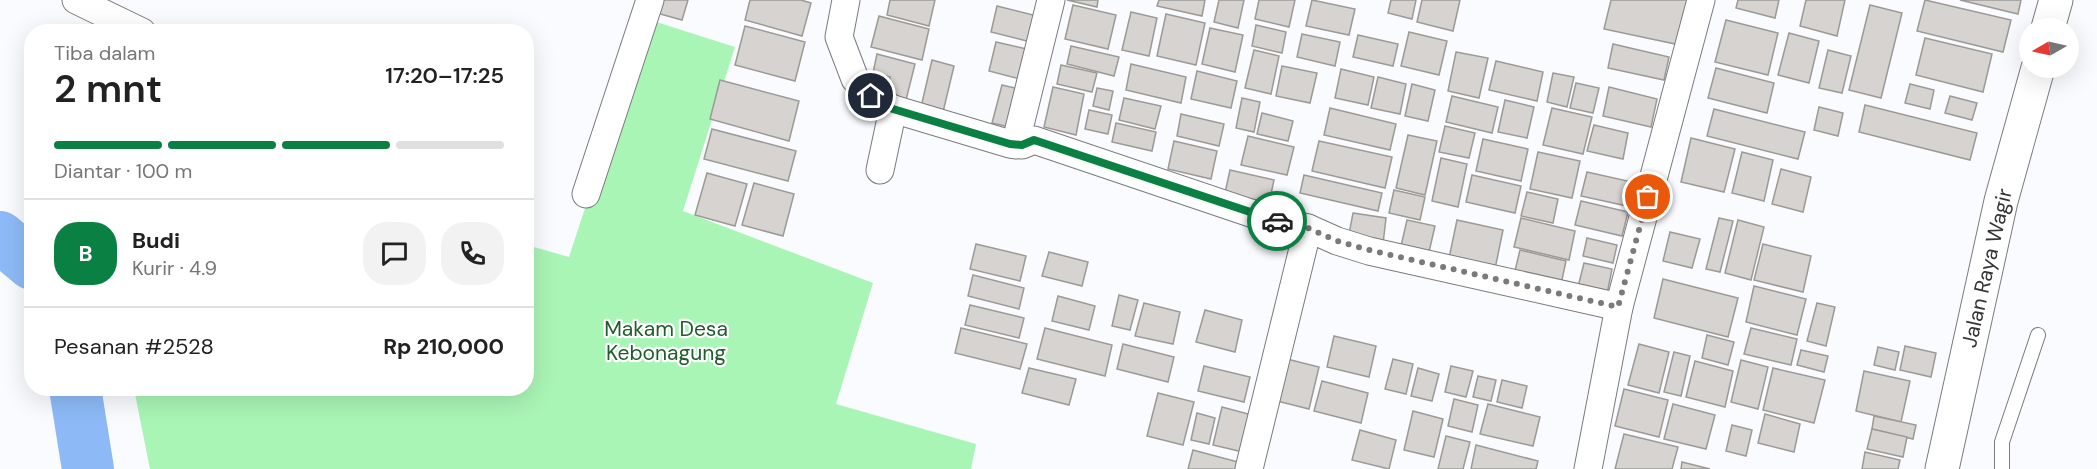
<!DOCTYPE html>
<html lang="id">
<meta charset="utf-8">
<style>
:root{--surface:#fff;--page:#f2f2f2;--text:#222;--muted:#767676;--line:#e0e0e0;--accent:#0b8043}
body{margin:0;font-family:"DM Sans",sans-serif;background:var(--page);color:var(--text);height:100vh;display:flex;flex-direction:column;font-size:22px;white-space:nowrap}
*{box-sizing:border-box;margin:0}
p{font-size:20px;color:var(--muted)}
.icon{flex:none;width:33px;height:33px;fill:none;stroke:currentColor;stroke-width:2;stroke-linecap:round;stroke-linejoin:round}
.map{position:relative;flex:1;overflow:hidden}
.details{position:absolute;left:24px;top:24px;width:510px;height:372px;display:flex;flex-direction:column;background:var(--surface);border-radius:24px;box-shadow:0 6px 24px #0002}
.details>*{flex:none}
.needle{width:39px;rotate:261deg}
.tools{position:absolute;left:2019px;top:18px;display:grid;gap:12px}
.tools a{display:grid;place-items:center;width:60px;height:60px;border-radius:50%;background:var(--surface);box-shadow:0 6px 24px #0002;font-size:30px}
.pin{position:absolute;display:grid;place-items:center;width:51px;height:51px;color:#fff;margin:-26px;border:3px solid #fff;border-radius:50%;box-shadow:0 2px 6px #0007}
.courier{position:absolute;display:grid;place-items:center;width:60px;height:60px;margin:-30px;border:4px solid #0b8043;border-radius:50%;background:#fff;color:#222;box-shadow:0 2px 8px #0007}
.head em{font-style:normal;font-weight:600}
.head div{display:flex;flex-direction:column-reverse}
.head{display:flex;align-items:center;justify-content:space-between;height:102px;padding:0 30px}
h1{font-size:39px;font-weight:600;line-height:45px}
.bar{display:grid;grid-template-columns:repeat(4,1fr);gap:9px 6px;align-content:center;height:72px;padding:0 30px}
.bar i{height:8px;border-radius:4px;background:var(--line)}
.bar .on{background:var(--accent)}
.bar p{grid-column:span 4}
.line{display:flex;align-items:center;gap:15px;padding:0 30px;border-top:2px solid var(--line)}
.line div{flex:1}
.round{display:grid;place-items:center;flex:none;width:63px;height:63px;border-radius:24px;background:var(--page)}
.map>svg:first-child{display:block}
.green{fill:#a9f5b5}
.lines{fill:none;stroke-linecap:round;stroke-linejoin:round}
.river{stroke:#8dbaf6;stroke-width:52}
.building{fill:#d6d3d0;stroke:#9c9a97;stroke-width:1.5}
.lane-casing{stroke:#7a7b7e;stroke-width:16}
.street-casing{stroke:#7a7b7e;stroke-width:29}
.secondary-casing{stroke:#7a7b7e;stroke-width:35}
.lane{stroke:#fff;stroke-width:14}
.street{stroke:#fff;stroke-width:27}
.secondary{stroke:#fff;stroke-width:33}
.done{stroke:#797a7c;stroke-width:6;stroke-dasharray:0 10.8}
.route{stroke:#0b8043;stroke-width:8}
.labels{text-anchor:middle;stroke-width:4.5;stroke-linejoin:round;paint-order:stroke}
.street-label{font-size:21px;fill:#343536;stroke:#fff}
.park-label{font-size:21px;fill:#225b2f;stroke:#fff}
</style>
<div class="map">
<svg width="2097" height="469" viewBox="0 0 2097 469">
<rect width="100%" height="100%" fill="#fafbff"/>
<path class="green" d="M647 19 735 47 683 211 873 283 836 404 976 444 971 469H150L134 389 526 388 527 245 569 257Z"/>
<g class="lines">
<g class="river">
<path d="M0 237 32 264"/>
<path d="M75 388 88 469"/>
</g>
</g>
<g class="building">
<path d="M656 0H688L682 20 653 12Z"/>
<path d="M750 0H801L811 3 802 36 745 20Z"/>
<path d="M890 0H935L929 26 887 15Z"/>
<path d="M1067 0H1098L1097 7Z"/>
<path d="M1159 0H1205L1202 16 1157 6Z"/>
<path d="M1219 0H1244L1238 28 1214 22Z"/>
<path d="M1259 0H1295L1289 27 1255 19Z"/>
<path d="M1312 0 1355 9 1349 35 1306 26Z"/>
<path d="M1391 0H1416L1412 19 1388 13Z"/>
<path d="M1422 0H1460L1453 31 1417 22Z"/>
<path d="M1611 0H1693L1680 45 1604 29Z"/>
<path d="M1738 0H1779L1775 18 1736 8Z"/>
<path d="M1806 0H1845L1837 36 1800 26Z"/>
<path d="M1925 0 2011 20 2003 52 1917 31Z"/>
<path d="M1960 0H2021L2018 14Z"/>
<path d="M1073 5 1116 15 1108 49 1065 39Z"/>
<path d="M1870 5 1902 13 1881 98 1849 90Z"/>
<path d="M997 6 1041 17 1035 43 991 32Z"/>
<path d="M1131 12 1157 18 1149 56 1122 50Z"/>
<path d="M1166 14 1205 23 1196 65 1157 56Z"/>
<path d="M879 16 929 29 922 60 871 47Z"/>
<path d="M1726 20 1778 33 1768 75 1715 62Z"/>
<path d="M1256 25 1286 32 1282 53 1252 46Z"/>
<path d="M745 26 805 42 795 81 735 65Z"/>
<path d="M1210 28 1243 35 1235 72 1202 64Z"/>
<path d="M1409 32 1447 41 1439 75 1401 66Z"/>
<path d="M1789 33 1819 41 1809 83 1778 75Z"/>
<path d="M1302 34 1340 42 1335 66 1297 57Z"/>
<path d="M1358 35 1398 44 1393 66 1353 57Z"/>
<path d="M1925 38 1992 54 1983 92 1916 75Z"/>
<path d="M996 42 1031 50 1024 80 989 71Z"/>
<path d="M1613 44 1669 57 1664 80 1608 68Z"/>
<path d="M1071 46 1119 57 1114 76 1067 64Z"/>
<path d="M1254 50 1279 56 1271 94 1245 88Z"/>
<path d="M1828 50 1851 56 1842 93 1819 88Z"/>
<path d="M1456 52 1488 58 1479 98 1448 91Z"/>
<path d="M877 54 915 64 905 104 885 99 890 77 873 73Z"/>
<path d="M932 60 954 66 943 112 921 107Z"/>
<path d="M1496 61 1543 72 1537 101 1489 90Z"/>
<path d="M1131 64 1186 77 1181 103 1126 90Z"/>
<path d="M1061 65 1097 73 1092 92 1057 84Z"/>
<path d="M1282 66 1317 73 1310 103 1276 96Z"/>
<path d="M1716 68 1774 83 1767 113 1708 98Z"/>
<path d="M1341 69 1374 77 1368 105 1335 98Z"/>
<path d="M1197 71 1237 81 1231 108 1191 99Z"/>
<path d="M1553 73 1574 77 1567 107 1547 102Z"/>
<path d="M1378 77 1406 84 1400 114 1371 108Z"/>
<path d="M720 80 799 101 789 141 710 119Z"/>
<path d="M1576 83 1599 88 1593 113 1570 108Z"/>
<path d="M1412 84 1435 90 1428 121 1405 116Z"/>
<path d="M1910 84 1934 90 1930 109 1905 103Z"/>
<path d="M1002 85 1023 90 1014 128 992 123Z"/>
<path d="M1053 87 1084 94 1076 135 1044 127Z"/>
<path d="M1609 87 1657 99 1651 127 1603 116Z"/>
<path d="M1097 88 1113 91 1109 110 1093 106Z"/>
<path d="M1452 96 1498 107 1492 133 1446 122Z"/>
<path d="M1950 96 1977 103 1972 120 1945 113Z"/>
<path d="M1124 98 1161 106 1155 129 1119 120Z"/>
<path d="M1242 98 1260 102 1254 132 1236 128Z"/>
<path d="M1505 100 1534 107 1527 138 1498 132Z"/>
<path d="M1865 105 1977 133 1970 160 1859 132Z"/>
<path d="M1819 107 1843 113 1838 136 1814 130Z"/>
<path d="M1330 108 1396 124 1390 150 1324 135Z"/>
<path d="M1552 108 1592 117 1583 154 1543 145Z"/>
<path d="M1714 109 1805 132 1798 159 1707 136Z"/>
<path d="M1089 110 1112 115 1108 134 1085 129Z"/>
<path d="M1262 113 1293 121 1288 141 1257 134Z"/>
<path d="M1181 114 1224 124 1219 146 1177 136Z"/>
<path d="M1116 123 1156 132 1152 151 1112 142Z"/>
<path d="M1594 125 1628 133 1623 159 1587 151Z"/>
<path d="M1445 126 1475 133 1469 158 1439 152Z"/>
<path d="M712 129 796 151 788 181 704 159Z"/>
<path d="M1408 135 1437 141 1425 195 1396 188Z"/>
<path d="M1248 136 1294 147 1287 175 1241 165Z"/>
<path d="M1691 138 1735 149 1724 192 1681 182Z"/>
<path d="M1483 139 1528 149 1521 181 1476 171Z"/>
<path d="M1174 141 1217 151 1211 179 1168 169Z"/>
<path d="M1319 141 1392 157 1385 188 1312 171Z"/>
<path d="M1538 152 1580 161 1572 198 1530 189Z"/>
<path d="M1742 152 1773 160 1764 201 1732 193Z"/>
<path d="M1441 158 1467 164 1458 207 1432 201Z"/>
<path d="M1781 169 1811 177 1803 212 1772 204Z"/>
<path d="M1230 170 1274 180 1269 203 1225 193Z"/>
<path d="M1587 172 1632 182 1627 206 1581 196Z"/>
<path d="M707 173 747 184 735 226 695 215Z"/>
<path d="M1304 175 1382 193 1378 211 1300 193Z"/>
<path d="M1472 175 1521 186 1515 213 1466 202Z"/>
<path d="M754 183 794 194 783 236 742 225Z"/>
<path d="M1394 190 1425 197 1420 220 1389 213Z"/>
<path d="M1527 192 1558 199 1553 223 1521 216Z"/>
<path d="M1581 201 1628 212 1622 236 1575 225Z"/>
<path d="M1353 213 1386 218 1383 244 1348 239Z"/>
<path d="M1521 218 1575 231 1569 260 1514 247Z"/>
<path d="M1719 218 1733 221 1720 272 1706 269Z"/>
<path d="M1407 220 1435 226 1429 252 1401 246Z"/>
<path d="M1457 220 1503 230 1495 269 1449 258Z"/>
<path d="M1738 220 1764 227 1751 280 1725 273Z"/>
<path d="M1670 232 1700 239 1692 268 1663 261Z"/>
<path d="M1587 238 1617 245 1613 263 1583 256Z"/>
<path d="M976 244 1026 256 1020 281 970 269Z"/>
<path d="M1763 244 1811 256 1803 292 1754 280Z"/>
<path d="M1520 250 1566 261 1560 289 1513 279Z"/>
<path d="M1049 252 1088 262 1082 286 1042 276Z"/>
<path d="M1584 263 1612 269 1607 294 1578 287Z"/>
<path d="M973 275 1024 288 1019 309 968 296Z"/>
<path d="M1663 279 1738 298 1728 337 1654 318Z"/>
<path d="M1754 286 1806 299 1797 335 1746 322Z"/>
<path d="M1119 295 1138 300 1130 330 1112 326Z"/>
<path d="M1058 296 1095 306 1089 330 1052 321Z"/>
<path d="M1144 303 1180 312 1173 344 1135 336Z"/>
<path d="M1817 303 1835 307 1826 346 1807 341Z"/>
<path d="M970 305 1024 318 1019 338 965 325Z"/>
<path d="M1205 310 1242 320 1235 352 1196 342Z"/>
<path d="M961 328 1027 344 1020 369 955 353Z"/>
<path d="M1045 328 1112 345 1105 376 1037 359Z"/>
<path d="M1751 328 1797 339 1791 365 1744 354Z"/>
<path d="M1707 335 1734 342 1728 365 1702 358Z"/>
<path d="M1334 336 1376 346 1369 377 1327 367Z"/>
<path d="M1123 344 1174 357 1168 382 1117 369Z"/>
<path d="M1639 344 1669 352 1659 393 1628 385Z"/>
<path d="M1905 346 1936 353 1931 377 1900 370Z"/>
<path d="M1878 347 1899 352 1895 370 1874 365Z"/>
<path d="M1801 350 1828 356 1824 372 1797 365Z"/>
<path d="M1674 352 1690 356 1681 396 1664 392Z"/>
<path d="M1283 358 1319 367 1309 409 1273 400Z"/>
<path d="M1393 359 1413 364 1406 394 1385 389Z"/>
<path d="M1741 360 1768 367 1758 409 1731 402Z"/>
<path d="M1695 361 1733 371 1725 407 1686 397Z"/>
<path d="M1204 366 1250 377 1244 402 1198 391Z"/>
<path d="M1451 366 1473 371 1466 397 1445 392Z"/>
<path d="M1029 368 1076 379 1069 405 1022 393Z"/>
<path d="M1418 368 1439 374 1432 401 1411 396Z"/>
<path d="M1773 368 1825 380 1814 423 1763 410Z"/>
<path d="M1864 371 1910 381 1901 422 1856 411Z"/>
<path d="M1478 376 1496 380 1491 401 1473 397Z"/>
<path d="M1502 380 1527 386 1522 408 1497 402Z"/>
<path d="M1322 381 1368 393 1361 423 1314 411Z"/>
<path d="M1624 389 1668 400 1659 437 1615 426Z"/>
<path d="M1158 393 1194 402 1183 445 1147 436Z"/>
<path d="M1454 399 1478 405 1472 432 1448 426Z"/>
<path d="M1488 404 1540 417 1533 446 1480 434Z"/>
<path d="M1673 404 1715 415 1706 449 1664 439Z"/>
<path d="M1222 407 1252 415 1243 452 1213 445Z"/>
<path d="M1413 411 1443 419 1434 457 1404 450Z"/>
<path d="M1197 413 1215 418 1209 444 1191 440Z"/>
<path d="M1765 414 1800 424 1794 452 1758 443Z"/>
<path d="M1874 416 1916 425 1913 439 1872 429Z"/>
<path d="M1732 425 1752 430 1746 456 1726 451Z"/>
<path d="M1872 429 1907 437 1903 457 1867 449Z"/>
<path d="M1360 430 1396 440 1389 469 1352 460Z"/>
<path d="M1624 434 1678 447 1672 469H1615Z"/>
<path d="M1446 436 1470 442 1463 469H1438Z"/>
<path d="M1476 445 1538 461 1536 469H1471Z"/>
<path d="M1193 450 1238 462 1237 469H1188Z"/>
<path d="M1865 452 1900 460 1898 469H1862Z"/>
<path d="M1682 462 1710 469H1681Z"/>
</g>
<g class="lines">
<defs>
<path id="lane" d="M2002 469V442L2038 335"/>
<g id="street">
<path d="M76 0 142 32"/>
<path d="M846 0 839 37 855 79 871 96 893 109 1010 144 1022 145 1034 140 1274 221 1308 228 1337 241 1369 251 1619 307"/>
<path d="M1015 145 1051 0"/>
<path d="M880 170 893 109"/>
<path d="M586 194 650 0"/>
<path d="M1249 469 1308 228"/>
<path d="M1588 469 1619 307 1701 0"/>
</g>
<g id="secondary">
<path d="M2048 28 2056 0"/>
<path d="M1942 469 2001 201 2038 68"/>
</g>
</defs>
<use href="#lane" class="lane-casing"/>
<use href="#street" class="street-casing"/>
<use href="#secondary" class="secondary-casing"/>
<use href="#lane" class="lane"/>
<use href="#street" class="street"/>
<use href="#secondary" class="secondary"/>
</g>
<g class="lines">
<path class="done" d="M1277 221 1308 228 1337 241 1369 250 1618 307 1648 197"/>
<path class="route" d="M871 96 893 109 1010 144 1022 145 1034 140 1277 221"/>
</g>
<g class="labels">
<g class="street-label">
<text transform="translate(1987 268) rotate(-77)" y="7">Jalan Raya Wagir</text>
</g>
<g class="park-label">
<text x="666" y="336">Makam Desa<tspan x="666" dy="24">Kebonagung</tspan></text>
</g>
</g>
</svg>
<div class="tools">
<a><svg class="needle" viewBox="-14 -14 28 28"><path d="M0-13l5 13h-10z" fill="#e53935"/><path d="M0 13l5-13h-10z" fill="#767676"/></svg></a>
</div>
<div class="pin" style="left:1648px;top:197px;background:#ea580c"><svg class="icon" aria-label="bag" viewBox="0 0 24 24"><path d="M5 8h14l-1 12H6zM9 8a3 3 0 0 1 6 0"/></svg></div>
<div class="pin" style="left:871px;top:96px;background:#1f2937"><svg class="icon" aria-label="home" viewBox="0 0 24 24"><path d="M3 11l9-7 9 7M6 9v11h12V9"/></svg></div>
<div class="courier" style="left:1277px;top:221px"><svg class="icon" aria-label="car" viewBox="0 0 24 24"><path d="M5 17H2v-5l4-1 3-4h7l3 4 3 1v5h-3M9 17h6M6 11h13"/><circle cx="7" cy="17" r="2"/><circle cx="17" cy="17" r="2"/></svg></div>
<section class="details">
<div class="head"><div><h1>2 mnt</h1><p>Tiba dalam</p></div><em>17:20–17:25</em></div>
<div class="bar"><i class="on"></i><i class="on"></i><i class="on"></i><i></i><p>Diantar · 100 m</p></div>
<div class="line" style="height:108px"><b class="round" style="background:var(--accent);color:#fff">B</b><div><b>Budi</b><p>Kurir · 4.9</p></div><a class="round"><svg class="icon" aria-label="chat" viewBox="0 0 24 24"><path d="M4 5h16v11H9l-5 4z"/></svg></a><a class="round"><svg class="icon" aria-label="phone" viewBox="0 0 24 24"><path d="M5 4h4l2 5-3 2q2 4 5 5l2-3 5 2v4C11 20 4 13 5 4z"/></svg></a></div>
<div class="line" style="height:78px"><div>Pesanan #2528</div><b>Rp 210,000</b></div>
</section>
</div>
